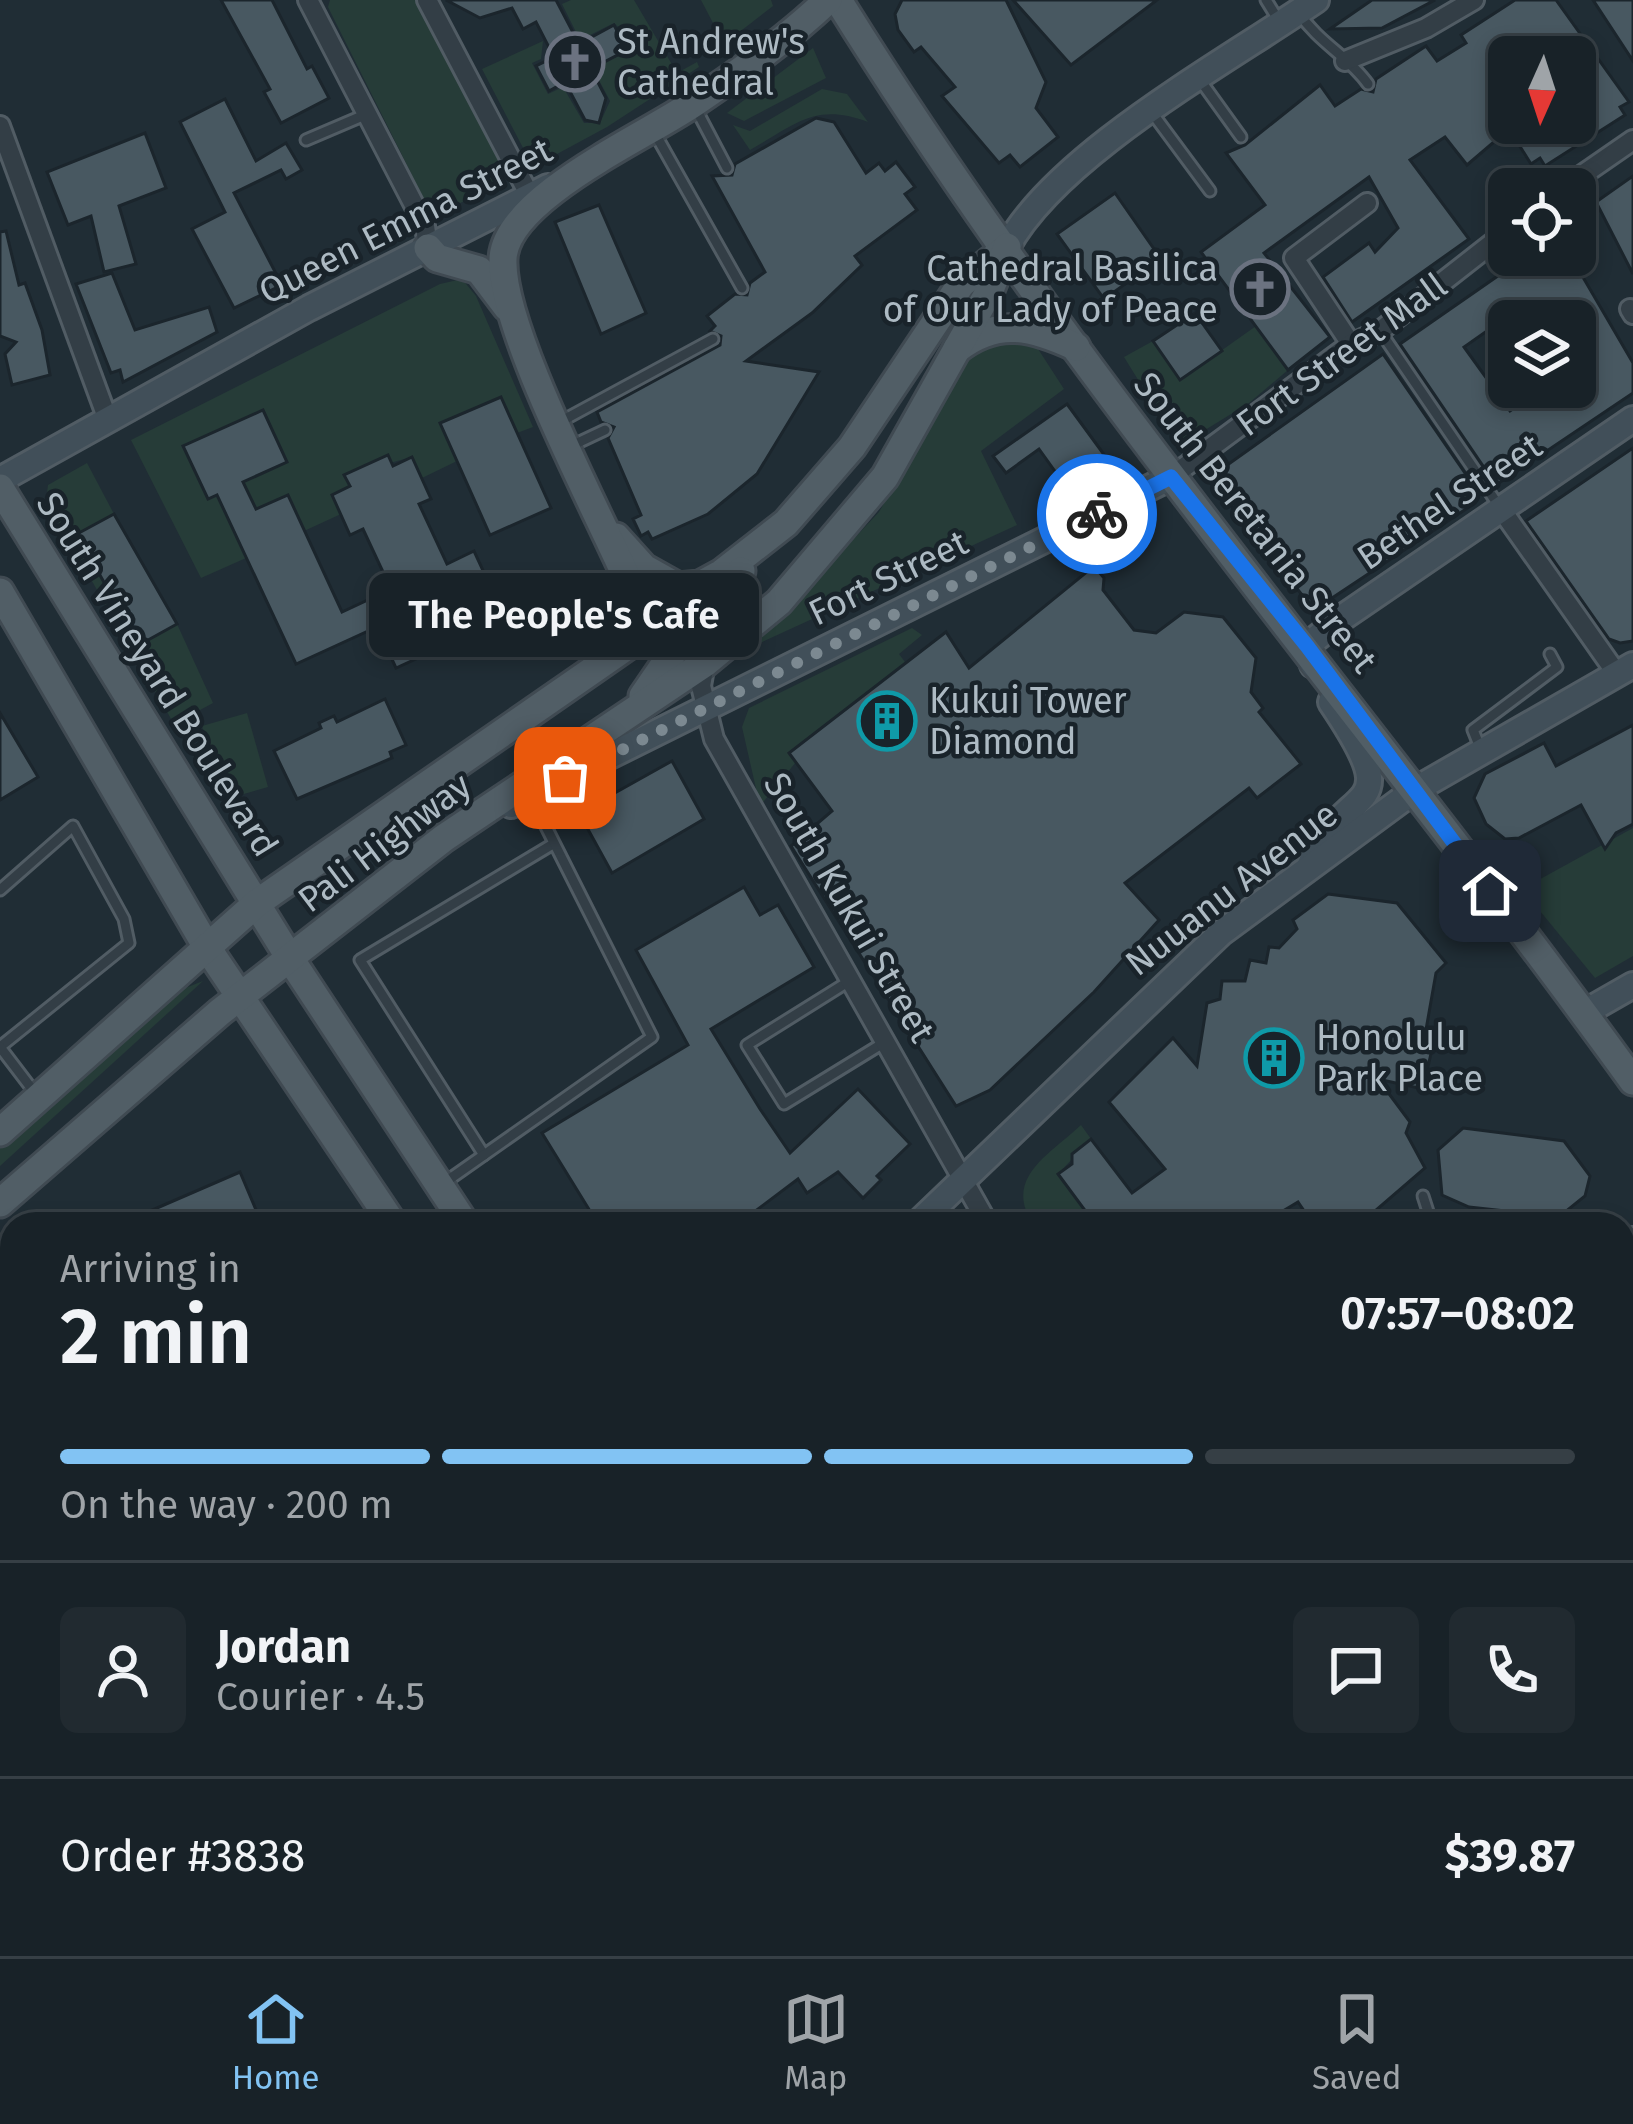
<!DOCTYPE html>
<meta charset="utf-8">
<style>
:root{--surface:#182228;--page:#212a30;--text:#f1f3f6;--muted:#9fa4a8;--line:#363f45;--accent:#82c3f3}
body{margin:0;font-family:"Fira Sans",sans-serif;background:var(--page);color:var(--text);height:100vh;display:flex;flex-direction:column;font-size:45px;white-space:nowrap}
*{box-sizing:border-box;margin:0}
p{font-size:39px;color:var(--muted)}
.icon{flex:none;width:66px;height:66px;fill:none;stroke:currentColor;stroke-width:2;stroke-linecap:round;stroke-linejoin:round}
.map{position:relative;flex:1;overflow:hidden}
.details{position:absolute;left:0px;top:1212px;width:1635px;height:744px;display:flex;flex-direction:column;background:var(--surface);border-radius:36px 36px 0 0;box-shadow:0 6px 18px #0003,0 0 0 3px var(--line)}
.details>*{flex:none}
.needle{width:78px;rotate:183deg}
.buttons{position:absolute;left:1488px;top:36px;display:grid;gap:24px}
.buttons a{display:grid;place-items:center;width:108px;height:108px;border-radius:18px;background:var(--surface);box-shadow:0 6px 18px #0003,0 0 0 3px var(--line);font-size:60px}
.pin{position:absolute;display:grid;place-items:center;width:102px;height:102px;color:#fff;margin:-51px;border-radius:24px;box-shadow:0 6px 18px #0006}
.courier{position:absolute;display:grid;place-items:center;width:120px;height:120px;margin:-60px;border:9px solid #1a73e8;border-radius:50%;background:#fff;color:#222;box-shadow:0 3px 15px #0007}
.bubble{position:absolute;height:84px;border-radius:18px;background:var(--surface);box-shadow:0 6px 18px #0003,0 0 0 3px var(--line);font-size:39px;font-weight:600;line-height:84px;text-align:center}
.overview em{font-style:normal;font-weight:600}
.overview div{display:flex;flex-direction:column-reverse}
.overview{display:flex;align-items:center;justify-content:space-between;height:204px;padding:0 60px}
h1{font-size:78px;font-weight:600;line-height:90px}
.bar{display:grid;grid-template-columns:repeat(4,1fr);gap:18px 12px;align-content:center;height:144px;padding:0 60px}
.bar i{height:15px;border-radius:9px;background:var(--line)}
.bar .current{background:var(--accent)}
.bar p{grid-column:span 4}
.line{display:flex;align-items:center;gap:30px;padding:0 60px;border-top:3px solid var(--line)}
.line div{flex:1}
.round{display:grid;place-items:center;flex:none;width:126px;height:126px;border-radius:18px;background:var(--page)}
.dock{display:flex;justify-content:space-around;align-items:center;height:168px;border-top:3px solid var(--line);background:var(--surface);font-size:33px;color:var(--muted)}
.dock a{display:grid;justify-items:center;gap:6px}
.dock .current{color:var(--accent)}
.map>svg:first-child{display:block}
.green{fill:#263c38}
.water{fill:#344c5c}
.building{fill:#485861;stroke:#1b252c;stroke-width:3;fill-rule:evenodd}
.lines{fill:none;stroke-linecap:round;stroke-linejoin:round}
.lane-casing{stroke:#515c64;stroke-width:15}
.street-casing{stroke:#515c64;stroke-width:24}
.secondary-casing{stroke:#515c64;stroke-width:30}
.primary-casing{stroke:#404a52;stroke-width:33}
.highway-casing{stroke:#3e4950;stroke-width:39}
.lane{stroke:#333e46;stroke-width:9}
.street{stroke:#333e46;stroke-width:18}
.secondary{stroke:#414f59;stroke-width:24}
.primary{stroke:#515e66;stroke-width:27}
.highway{stroke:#6b5c51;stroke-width:33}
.done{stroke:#7c8991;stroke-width:12;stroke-dasharray:0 21.6}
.route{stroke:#1a73e8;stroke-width:15}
.labels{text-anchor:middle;stroke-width:9;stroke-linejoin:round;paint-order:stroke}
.poi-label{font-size:36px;fill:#adbac3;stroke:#19232a;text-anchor:start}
.street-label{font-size:36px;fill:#adbac3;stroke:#19232a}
</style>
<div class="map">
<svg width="1633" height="1956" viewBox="0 0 1633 1956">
<rect width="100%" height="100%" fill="#202d35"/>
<g class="green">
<path d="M330 0H416L509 178 433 217 328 7Z"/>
<path d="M571 0H634L677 73 697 62 699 67 607 127 533 167 482 69 543 41 541 59 532 63 548 94 563 87 584 123H600L610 101 593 69 629 50 626 42 631 39 614 23 580 40 562 4Z"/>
<path d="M701 0H771L773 6 724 44Z"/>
<path d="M813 48 826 78 744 121 727 113Z"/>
<path d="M822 89 847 94 868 122C815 102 796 124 750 150L733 125 750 131Z"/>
<path d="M462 279 476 296 533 427 517 433 501 397 441 423 457 461 422 478 412 457 345 475 350 486 332 495 341 514 304 531 288 495 230 521 246 558 201 578 131 440 440 284Z"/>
<path d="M1256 326 1288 370 1249 403 1179 446 1124 357 1153 341 1180 380Z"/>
<path d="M1029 335 1064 389 981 451 1017 525 723 660 769 629 879 512 976 339Z"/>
<path d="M87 463 114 514 78 534 140 644 177 624 213 703 174 724 46 501 48 485Z"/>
<path d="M912 628 922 635 899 654 905 662 789 752 796 762 760 806 742 727 749 708Z"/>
<path d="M247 713 268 787 223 800 202 726Z"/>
<path d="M1633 828V956L1595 978 1522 889Z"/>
<path d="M203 981 0 1166V1147L178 991Z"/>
<path d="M1081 1125 1091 1139 1058 1174 1093 1221 1033 1224C1003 1178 1049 1155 1081 1125Z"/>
<path d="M0 1330 12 1332 9 1623 0 1621Z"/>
<path d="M274 1944H825L833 1956H263Z"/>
</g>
<path class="water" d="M1319 1944H1446L1432 1956H1309Z"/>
<g class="building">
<path d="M221 0H272L307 69 312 66 329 98 281 123 264 92 270 89Z"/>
<path d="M446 0H556L579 44 614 25 627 50 591 69 606 98 599 123 585 120 565 82 549 91 536 66 554 57 536 22 523 29 512 8 480 18Z"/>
<path d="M902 0H1006L1046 82 1036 108 1058 137 1020 167 1010 155 999 163 942 96 955 87 921 47 914 52 898 30 895 14Z"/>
<path d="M1013 0H1157L1071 65Z"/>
<path d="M1372 0H1435L1382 28 1330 29Z"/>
<path d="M1515 0H1556L1629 102 1620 107 1625 115 1545 166 1540 158 1531 164 1509 129 1467 165 1445 137 1410 160 1469 239 1352 322 1323 277 1369 243 1375 252 1398 228 1369 177 1264 253 1330 337 1288 370 1201 252 1265 205 1226 153 1245 145 1320 85 1335 106 1361 89 1373 92 1376 79 1426 46 1437 61 1466 43 1461 35ZM1509 57H1575V123H1509Z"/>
<path d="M1593 0H1633V61Z"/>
<path d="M225 99 256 161 286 143 302 170 286 179 281 170 234 193 282 285 234 308 192 229 225 212 180 122Z"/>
<path d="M816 118 834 122 866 173 879 163 885 171 896 162 915 187 905 194 917 210 855 256 862 265 812 313 746 361 819 372 757 474 708 514 652 539 648 532 641 536 633 519 641 515 608 438 614 427 601 422 597 412 720 345 721 336 710 331 715 326 707 316 735 294 747 295 750 283 765 272 712 176 732 175 735 164Z"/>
<path d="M145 133 166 188 119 206 136 264 104 272 91 216 68 225 47 172Z"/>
<path d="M1633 176V274L1596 202Z"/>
<path d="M1115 193 1161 259 1104 299 1057 234Z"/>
<path d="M599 205 646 313 601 334 555 222Z"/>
<path d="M6 231 19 285 25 283 42 330 50 375 12 385 5 354 16 342 0 336V232Z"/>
<path d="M1528 255H1570L1633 363V393L1496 485 1400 344ZM1514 312 1519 321H1575V387H1545L1510 411 1464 347Z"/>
<path d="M112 273 135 330 209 307 217 332 123 382 120 370 111 373 76 284Z"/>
<path d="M1195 313 1222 351 1180 380 1153 341Z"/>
<path d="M1383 354 1478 492 1475 503 1314 610 1209 478Z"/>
<path d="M501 397 551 508 490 535 440 423Z"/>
<path d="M1067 404 1108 460 1067 488 1039 449 1006 473 993 456Z"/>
<path d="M263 410 287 462 243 482 256 509 288 495 342 612 391 589 363 529 350 535 332 495 350 486 344 475 388 455 393 466 412 457 431 499 419 504 447 564 474 551 505 618 396 668 377 627 296 664 217 495 208 499 183 446Z"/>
<path d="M1633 448V641L1620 643 1609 639 1526 521Z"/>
<path d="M114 514 177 624 139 645 77 534Z"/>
<path d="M1094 566 1104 578 1103 590 1134 630 1156 633 1184 612 1223 617 1256 658 1251 692 1263 708 1259 712 1301 764 1257 798 1249 788 1125 883 1159 920 1094 992 990 1090 956 1106 791 846 832 811 789 753 946 632 969 668Z"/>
<path d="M385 699 406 745 390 752 392 758 297 799 274 751 321 728 319 723 334 716 337 722Z"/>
<path d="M0 713 38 777 0 800Z"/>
<path d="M1633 725V824L1616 833 1605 849 1581 805 1519 838 1505 839 1486 824 1474 798 1485 774 1544 743 1556 766Z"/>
<path d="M672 761 704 819 612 873 579 813Z"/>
<path d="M744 887 760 915 778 905 814 967 711 1029 760 1109 790 1153 858 1089 910 1144 877 1176 881 1180 863 1198 838 1172 807 1193 798 1179 738 1224H598L542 1133 688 1045 636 950Z"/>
<path d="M1328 894 1397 903 1446 963 1436 973 1424 1041 1432 1049 1423 1089 1378 1079 1410 1122 1406 1133 1425 1168 1360 1224H1313L1298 1202 1261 1224H1095L1058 1174 1072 1164V1154L1091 1139 1132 1193 1165 1169 1109 1102 1173 1038 1197 1066 1207 1003 1220 999 1222 981H1245L1250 960 1266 963 1269 947 1279 948 1297 929 1293 920Z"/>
<path d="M1463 1128 1564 1141 1590 1176 1585 1196 1559 1217 1469 1207 1442 1195 1438 1150Z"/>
<path d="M240 1172 262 1224H120Z"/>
</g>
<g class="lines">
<defs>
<g id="lane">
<path d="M1266 0 1279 21"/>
<path d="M1298 12C1320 44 1347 55 1368 84"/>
<path d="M1200 80 1241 137"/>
<path d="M696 109 727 168"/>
<path d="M1153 114 1210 191"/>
<path d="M653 130 742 288"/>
<path d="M306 140 367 114"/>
<path d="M1380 331 1501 509"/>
<path d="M558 423 713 339"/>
<path d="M569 447 605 430"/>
<path d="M1481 750 1473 730 1557 667 1550 654"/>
<path d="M0 890 73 826 124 919 129 943 0 1047"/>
<path d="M851 980 747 1045 784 1104 885 1042"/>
<path d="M0 1047 35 1093"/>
<path d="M484 1155 360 960 553 844"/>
<path d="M444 1183 652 1037 531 797"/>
<path d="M1423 1196 1432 1224"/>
</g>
<g id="street">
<path d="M308 0 425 226 428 248"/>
<path d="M427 0 530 196"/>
<path d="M1345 61 1426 28 1474 0"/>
<path d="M0 126 108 420"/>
<path d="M1562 189 1633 140"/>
<path d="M1630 309 1633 314"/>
<path d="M1351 344 1294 258 1367 203"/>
<path d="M1171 477 1351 344 1380 331 1509 230"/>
<path d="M1501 509 1617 674"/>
<path d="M705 663 701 686 714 739 988 1224"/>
<path d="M1623 1684 1633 1677"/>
<path d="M1623 1859 1633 1853"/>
<path d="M1509 1944 1518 1956"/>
<path d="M1275 1956 1283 1944"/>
<path d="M1477 1956 1491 1944"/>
</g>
<g id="secondary">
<path d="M1007 247C1057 154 1226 62 1316 0"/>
<path d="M0 480 309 308 548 187"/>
<path d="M1313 665 1307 646 1336 622 1633 419"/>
<path d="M511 805 1171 477"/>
<path d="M1309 867C1344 777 1412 822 1331 702"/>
<path d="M1584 1013 1633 985"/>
<path d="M917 1224 1221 933 1415 790 1633 665"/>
<path d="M1623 1248 1633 1240"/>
<path d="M210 1956 222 1944"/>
</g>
<g id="primary">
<path d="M838 0C1074 380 1371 719 1633 1081"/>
<path d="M428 248 437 258 479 270 507 307"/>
<path d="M957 349C998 317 1033 327 1076 347"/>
<path d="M0 488 291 960 465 1224"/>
<path d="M616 537 644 568 678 587 700 585 722 573 786 523 852 447 961 284 1004 250"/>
<path d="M0 592 208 949 393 1224"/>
<path d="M643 696 693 623 741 571"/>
<path d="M0 1132 257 903 626 647 635 617 625 574C594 504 500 327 503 259 505 197 651 134 697 101 743 70 788 38 828 0"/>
<path d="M0 1203 220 1012 444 838 705 663 779 602 885 477 990 290 1007 247"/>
<path d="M888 1944 896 1956"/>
<path d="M952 1944 960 1956"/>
</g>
<g id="highway">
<path d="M0 1863 12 1883"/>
<path d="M48 1944 55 1956"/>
</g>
</defs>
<use href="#lane" class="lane-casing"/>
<use href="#street" class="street-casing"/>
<use href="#secondary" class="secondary-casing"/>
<use href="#primary" class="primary-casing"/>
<use href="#highway" class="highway-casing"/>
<use href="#lane" class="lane"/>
<use href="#street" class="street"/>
<use href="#secondary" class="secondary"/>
<use href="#primary" class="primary"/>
<use href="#highway" class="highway"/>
</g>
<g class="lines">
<path class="done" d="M565 778 1097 514"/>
<path class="route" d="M1097 514 1171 477 1307 646 1490 891"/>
</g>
<defs>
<symbol id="church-ring" viewBox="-11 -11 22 22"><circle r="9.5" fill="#19232a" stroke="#6b7280" stroke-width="1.5"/><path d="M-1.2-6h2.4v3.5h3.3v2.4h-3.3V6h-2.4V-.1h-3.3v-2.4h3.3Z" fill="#6b7280"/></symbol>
<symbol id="building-ring" viewBox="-11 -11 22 22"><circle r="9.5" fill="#19232a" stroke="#0f9aa8" stroke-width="1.5"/><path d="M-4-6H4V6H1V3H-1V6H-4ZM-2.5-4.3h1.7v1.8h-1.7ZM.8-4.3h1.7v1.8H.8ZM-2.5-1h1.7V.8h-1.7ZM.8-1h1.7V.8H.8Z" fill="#0f9aa8"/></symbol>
</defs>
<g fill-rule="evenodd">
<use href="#church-ring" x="542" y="29" width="66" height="66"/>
<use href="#church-ring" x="1227" y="256" width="66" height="66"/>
<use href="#building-ring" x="854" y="688" width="66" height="66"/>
<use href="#building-ring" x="1241" y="1025" width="66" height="66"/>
</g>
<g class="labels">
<g class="poi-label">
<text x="617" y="54">St Andrew's<tspan x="617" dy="41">Cathedral</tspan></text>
<text x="1218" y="281" text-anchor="end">Cathedral Basilica<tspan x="1218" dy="41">of Our Lady of Peace</tspan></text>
<text x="929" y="713">Kukui Tower<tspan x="929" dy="41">Diamond</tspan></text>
<text x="1316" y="1050">Honolulu<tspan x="1316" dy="41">Park Place</tspan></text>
</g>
<g class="street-label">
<text transform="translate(405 220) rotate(-27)" y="13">Queen Emma Street</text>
<text transform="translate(1341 354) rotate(-36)" y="13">Fort Street Mall</text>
<text transform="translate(1449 501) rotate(-34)" y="13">Bethel Street</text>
<text transform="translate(1256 522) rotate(52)" y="13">South Beretania Street</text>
<text transform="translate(888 577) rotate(-26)" y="13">Fort Street</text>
<text transform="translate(158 674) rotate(58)" y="13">South Vineyard Boulevard</text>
<text transform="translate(384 842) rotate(-37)" y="13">Pali Highway</text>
<text transform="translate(1231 888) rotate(-38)" y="13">Nuuanu Avenue</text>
<text transform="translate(850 907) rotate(60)" y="13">South Kukui Street</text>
</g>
</g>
</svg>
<div class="buttons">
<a><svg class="needle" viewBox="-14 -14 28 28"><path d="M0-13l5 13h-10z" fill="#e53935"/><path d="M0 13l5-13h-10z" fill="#9fa4a8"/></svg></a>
<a><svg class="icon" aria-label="locate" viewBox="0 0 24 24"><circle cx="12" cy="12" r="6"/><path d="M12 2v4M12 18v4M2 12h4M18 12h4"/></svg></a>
<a><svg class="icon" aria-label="layers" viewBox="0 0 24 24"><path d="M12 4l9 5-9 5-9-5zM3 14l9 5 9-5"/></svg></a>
</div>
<div class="pin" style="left:565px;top:778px;background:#ea580c"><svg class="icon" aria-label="bag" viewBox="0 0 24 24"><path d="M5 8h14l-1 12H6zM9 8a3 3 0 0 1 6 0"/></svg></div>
<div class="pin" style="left:1490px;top:891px;background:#1f2937"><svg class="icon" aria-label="home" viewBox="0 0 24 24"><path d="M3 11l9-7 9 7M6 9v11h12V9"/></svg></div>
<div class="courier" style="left:1097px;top:514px"><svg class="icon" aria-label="bike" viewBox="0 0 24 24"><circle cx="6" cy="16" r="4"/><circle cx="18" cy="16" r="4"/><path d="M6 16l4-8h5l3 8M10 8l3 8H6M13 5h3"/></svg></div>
<div class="bubble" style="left:369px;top:573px;width:390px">The People's Cafe</div>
<section class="details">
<div class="overview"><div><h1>2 min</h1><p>Arriving in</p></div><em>07:57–08:02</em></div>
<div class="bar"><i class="current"></i><i class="current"></i><i class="current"></i><i></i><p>On the way · 200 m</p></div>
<div class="line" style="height:216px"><a class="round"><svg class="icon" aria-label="person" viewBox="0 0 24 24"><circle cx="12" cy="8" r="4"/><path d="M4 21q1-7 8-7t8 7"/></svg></a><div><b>Jordan</b><p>Courier · 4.5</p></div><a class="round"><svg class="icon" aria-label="chat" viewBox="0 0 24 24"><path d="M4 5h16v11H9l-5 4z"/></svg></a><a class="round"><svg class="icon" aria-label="phone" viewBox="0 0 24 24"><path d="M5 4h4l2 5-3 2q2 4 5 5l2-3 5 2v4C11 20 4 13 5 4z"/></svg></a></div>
<div class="line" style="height:156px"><div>Order #3838</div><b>$39.87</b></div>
</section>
</div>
<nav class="dock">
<a class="current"><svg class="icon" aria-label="home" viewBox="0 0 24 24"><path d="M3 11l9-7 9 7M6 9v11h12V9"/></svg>Home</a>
<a><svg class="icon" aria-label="map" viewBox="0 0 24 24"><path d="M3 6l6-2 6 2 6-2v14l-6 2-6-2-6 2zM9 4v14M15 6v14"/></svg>Map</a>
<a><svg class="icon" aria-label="saved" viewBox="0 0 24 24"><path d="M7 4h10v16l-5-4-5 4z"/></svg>Saved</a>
</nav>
